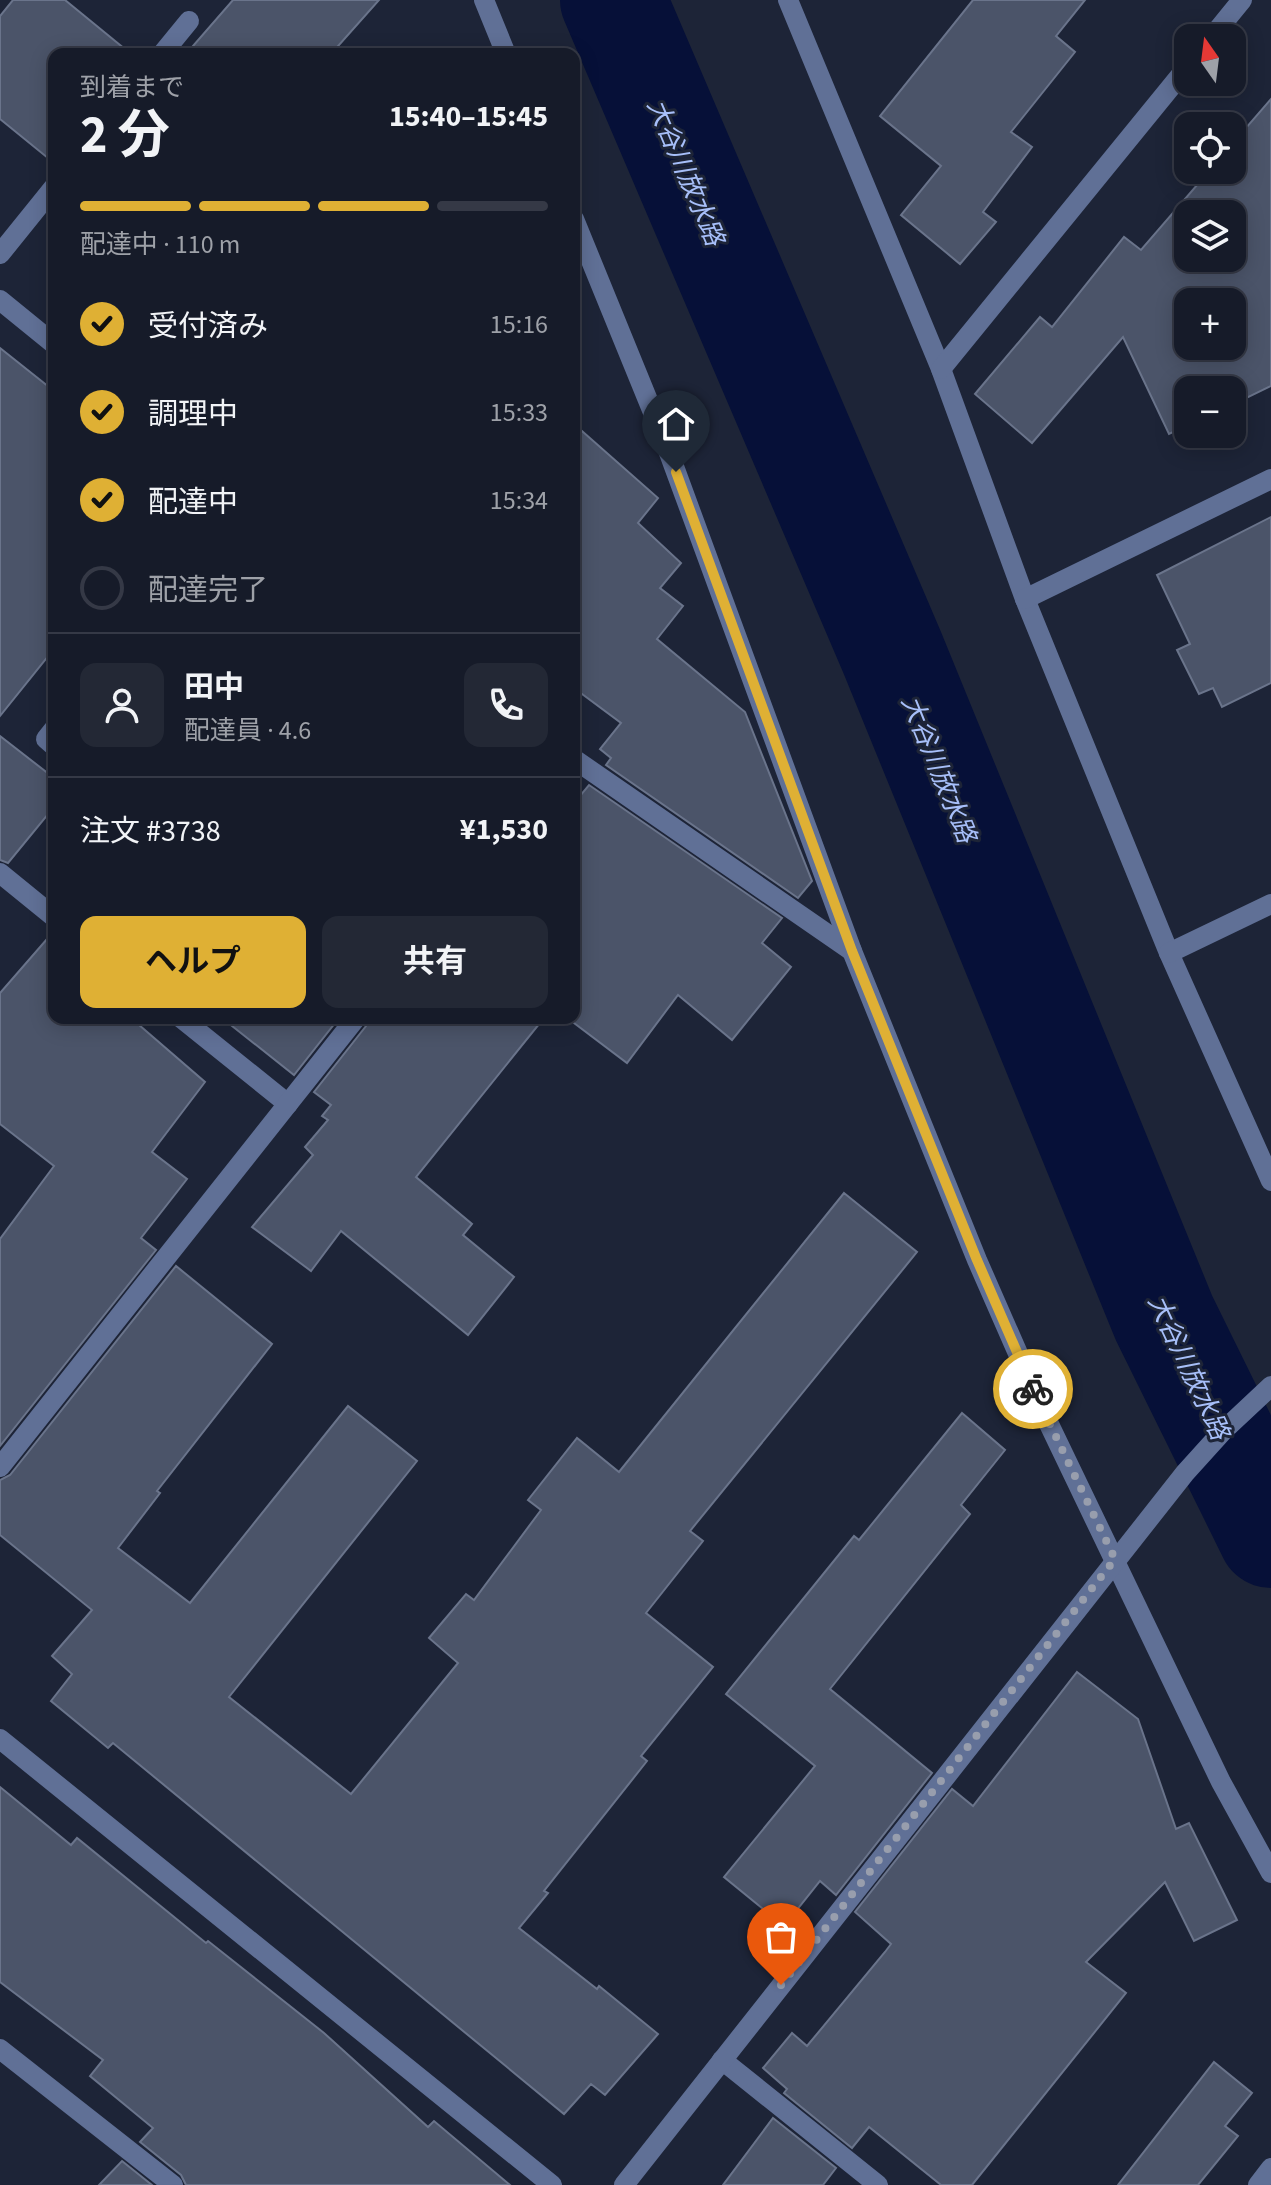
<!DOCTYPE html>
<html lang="ja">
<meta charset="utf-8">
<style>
:root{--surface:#161b29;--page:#232835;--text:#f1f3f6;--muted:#9ea1a8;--line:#353946;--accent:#dfb034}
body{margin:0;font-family:"Source Sans 3","Noto Sans JP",sans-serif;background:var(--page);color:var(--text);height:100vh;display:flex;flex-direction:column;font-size:30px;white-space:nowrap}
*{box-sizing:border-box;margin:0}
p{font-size:26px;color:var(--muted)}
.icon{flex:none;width:44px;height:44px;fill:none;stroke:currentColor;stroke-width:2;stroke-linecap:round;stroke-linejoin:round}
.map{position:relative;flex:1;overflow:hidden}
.side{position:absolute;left:48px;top:48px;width:532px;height:976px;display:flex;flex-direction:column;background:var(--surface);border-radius:16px;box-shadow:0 4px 20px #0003,0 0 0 2px var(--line)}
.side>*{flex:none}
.needle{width:52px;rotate:346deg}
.tools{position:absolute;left:1174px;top:24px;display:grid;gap:16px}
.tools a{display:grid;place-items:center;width:72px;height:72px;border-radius:16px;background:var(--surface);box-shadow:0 4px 20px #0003,0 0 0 2px var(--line);font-size:40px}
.pin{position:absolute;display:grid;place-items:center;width:68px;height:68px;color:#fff;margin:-82px -34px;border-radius:50% 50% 50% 0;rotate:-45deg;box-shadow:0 0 8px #0007}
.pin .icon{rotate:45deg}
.courier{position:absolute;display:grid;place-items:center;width:80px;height:80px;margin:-40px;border:6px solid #dfb034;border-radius:50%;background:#fff;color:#222;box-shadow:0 2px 10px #0007}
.overview em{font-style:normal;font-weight:700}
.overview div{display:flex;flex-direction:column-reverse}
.overview{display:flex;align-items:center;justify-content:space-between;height:136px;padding:0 32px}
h1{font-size:52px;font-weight:700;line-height:60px}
.bar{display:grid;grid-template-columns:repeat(4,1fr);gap:12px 8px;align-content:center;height:96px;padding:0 32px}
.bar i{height:10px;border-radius:6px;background:var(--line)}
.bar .on{background:var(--accent)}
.bar p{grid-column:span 4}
.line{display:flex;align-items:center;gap:20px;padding:0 32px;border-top:2px solid var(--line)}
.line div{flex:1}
.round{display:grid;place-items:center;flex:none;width:84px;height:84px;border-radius:16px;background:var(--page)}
ol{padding:0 32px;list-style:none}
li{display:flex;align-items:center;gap:24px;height:88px}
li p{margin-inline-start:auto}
li .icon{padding:8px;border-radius:50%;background:var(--accent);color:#111;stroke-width:4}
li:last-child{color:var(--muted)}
li i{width:44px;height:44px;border:4px solid var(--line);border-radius:50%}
.primary-button{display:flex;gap:16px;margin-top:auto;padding:16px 32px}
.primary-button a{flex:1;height:92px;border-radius:16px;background:var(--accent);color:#111;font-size:32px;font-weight:700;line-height:92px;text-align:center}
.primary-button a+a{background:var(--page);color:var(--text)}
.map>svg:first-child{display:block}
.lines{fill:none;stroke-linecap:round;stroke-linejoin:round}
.river{stroke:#061038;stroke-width:106}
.building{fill:#4b5469;stroke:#6a748b;stroke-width:2;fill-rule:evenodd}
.minor{stroke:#607096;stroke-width:20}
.done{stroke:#989ead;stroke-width:8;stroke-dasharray:0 14.4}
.route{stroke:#dfb034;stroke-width:10}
.labels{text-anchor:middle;stroke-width:6;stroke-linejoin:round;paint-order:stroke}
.water-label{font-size:26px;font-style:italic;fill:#a7bff9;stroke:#1d2437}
</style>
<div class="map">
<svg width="1271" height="2185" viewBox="0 0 1271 2185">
<rect width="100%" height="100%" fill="#1d2437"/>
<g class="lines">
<path class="river" d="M613 0 892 652 1164 1318 1271 1535"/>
</g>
<g class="building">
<path d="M13 0H65L131 54H54V163L0 119V16Z"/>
<path d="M233 0H379L331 54H186Z"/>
<path d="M973 0H1085L1056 36 1075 52 1011 132 1032 147 983 212 996 222 960 264 901 215 941 166 880 116Z"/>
<path d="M1271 99V386L1232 405V390H1188V425L1169 434 1123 337 1032 443 975 394 1040 317 1052 327 1124 237 1141 250 1210 170H1232V144ZM1188 214H1232V258H1188ZM1188 302H1232V346H1188Z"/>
<path d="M0 348 54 391V649L0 716Z"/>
<path d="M574 424 658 498 638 523 681 563 660 588 683 606 657 639 745 712 812 881 798 898 606 765 611 758 600 749 621 723 574 688Z"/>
<path d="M1271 517V683L1222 707 1213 688 1199 694 1177 650 1190 644 1157 575Z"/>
<path d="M0 736 54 778V807L8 863 0 860Z"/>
<path d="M589 785 782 918 762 943 791 967 732 1040 678 995 627 1063 574 1023V803Z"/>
<path d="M54 931V1018H131L205 1082 152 1152 187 1179 141 1238 156 1250 0 1446V1239L54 1166 0 1124V993Z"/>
<path d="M222 1018H339L294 1075Z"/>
<path d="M369 1018H544L416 1177 472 1224 463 1235 514 1277 468 1335 341 1231 311 1271 252 1227 313 1155 305 1147 328 1120 322 1116 331 1105 314 1092 366 1026Z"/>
<path d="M844 1193 917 1252 690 1531 703 1541 646 1613 713 1667 641 1756 647 1761 544 1891 548 1893 519 1928 597 1989 599 1986 658 2034 605 2095 591 2084 564 2114 113 1743 108 1748 51 1701 72 1674 52 1656 92 1610 0 1535V1480L10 1475 176 1266 272 1344 157 1491 160 1493 118 1548 190 1603 348 1406 417 1461 229 1697 351 1794 458 1663 429 1638 466 1594 474 1600 541 1510 528 1500 577 1438 619 1472Z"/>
<path d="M962 1413 1005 1450 961 1505 970 1514 830 1689 932 1773 836 1895 820 1881 784 1926 724 1877 815 1766 726 1694 854 1536 859 1540Z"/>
<path d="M1077 1672 1138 1719 1176 1829 1189 1823 1237 1920 1194 1941 1165 1882 1086 1962 1126 1993 972 2185H941L869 2127 852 2148 784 2093 787 2089 763 2068 792 2033 807 2046 885 1952 891 1944 855 1912 952 1789 973 1806Z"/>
<path d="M0 1787 71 1845 77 1838 206 1943 208 1941 324 2033 428 2127 434 2121 510 2185H186L181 2175 140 2142 153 2128 90 2076 103 2060 0 1982Z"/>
<path d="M1214 2062 1252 2093 1225 2126 1238 2136 1198 2185H1118Z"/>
<path d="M773 2118 836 2168 823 2185H723Z"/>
<path d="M122 2161 152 2185H99Z"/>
</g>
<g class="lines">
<g class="minor">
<path d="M484 0 506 54"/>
<path d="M788 0 941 369 1025 599 1169 953 1271 1181"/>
<path d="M1211 38 1242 0"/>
<path d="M162 54 189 21"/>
<path d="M574 219 665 442 852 951 977 1260 1048 1422 1221 1782 1271 1873"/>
<path d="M0 254 54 187"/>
<path d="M0 300 54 344"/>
<path d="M941 369 1188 66"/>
<path d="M1025 599 1271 479"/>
<path d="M54 729 46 739 54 746"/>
<path d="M574 759 852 951"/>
<path d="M0 873 54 917"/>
<path d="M1169 953 1271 904"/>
<path d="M181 1018 288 1104"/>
<path d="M0 1467 356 1018"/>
<path d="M0 1739 552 2185"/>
<path d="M0 2049 173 2185"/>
<path d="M722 2060 878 2185"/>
<path d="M624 2185 1185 1473 1223 1431 1271 1386"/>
<path d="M1258 2185 1271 2168"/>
</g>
</g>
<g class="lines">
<path class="done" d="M781 1985 1115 1559 1033 1389"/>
<path class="route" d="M676 472 852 951 977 1260 1033 1389"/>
</g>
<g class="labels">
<g class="water-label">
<text transform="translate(686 172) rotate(67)" y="9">大谷川放水路</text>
<text transform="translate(939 769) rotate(68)" y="9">大谷川放水路</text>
<text transform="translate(1189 1367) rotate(65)" y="9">大谷川放水路</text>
</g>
</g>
</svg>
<div class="tools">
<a><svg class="needle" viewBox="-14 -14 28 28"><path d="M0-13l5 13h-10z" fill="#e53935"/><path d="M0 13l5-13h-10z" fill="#9ea1a8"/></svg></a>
<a><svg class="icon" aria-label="locate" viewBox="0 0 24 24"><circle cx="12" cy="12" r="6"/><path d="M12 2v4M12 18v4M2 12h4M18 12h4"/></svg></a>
<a><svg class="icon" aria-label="layers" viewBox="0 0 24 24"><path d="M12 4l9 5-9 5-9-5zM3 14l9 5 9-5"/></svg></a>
<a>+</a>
<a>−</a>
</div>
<div class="pin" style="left:781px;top:1985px;background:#ea580c"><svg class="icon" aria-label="bag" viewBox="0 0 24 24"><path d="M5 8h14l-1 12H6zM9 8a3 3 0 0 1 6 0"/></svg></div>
<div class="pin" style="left:676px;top:472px;background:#1f2937"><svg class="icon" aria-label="home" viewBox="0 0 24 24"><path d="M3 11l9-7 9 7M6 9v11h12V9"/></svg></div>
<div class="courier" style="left:1033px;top:1389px"><svg class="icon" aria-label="bike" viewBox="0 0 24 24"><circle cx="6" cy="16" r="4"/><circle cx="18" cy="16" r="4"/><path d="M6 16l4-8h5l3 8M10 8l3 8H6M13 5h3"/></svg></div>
<section class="side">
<div class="overview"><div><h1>2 分</h1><p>到着まで</p></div><em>15:40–15:45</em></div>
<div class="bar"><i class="on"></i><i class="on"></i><i class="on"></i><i></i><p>配達中 · 110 m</p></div>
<ol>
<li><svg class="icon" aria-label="check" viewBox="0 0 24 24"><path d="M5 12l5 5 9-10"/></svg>受付済み<p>15:16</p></li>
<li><svg class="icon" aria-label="check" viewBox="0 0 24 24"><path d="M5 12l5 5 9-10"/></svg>調理中<p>15:33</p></li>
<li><svg class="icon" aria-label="check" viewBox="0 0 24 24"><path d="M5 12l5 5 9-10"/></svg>配達中<p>15:34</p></li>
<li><i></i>配達完了</li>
</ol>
<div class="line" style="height:144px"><a class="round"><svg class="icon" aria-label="person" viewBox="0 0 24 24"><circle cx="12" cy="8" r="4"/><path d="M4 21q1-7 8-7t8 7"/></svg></a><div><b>田中</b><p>配達員 · 4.6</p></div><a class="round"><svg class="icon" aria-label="phone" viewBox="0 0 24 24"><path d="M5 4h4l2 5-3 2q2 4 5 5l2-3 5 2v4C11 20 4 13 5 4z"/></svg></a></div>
<div class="line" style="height:104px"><div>注文 #3738</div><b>¥1,530</b></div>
<div class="primary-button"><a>ヘルプ</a><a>共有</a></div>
</section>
</div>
